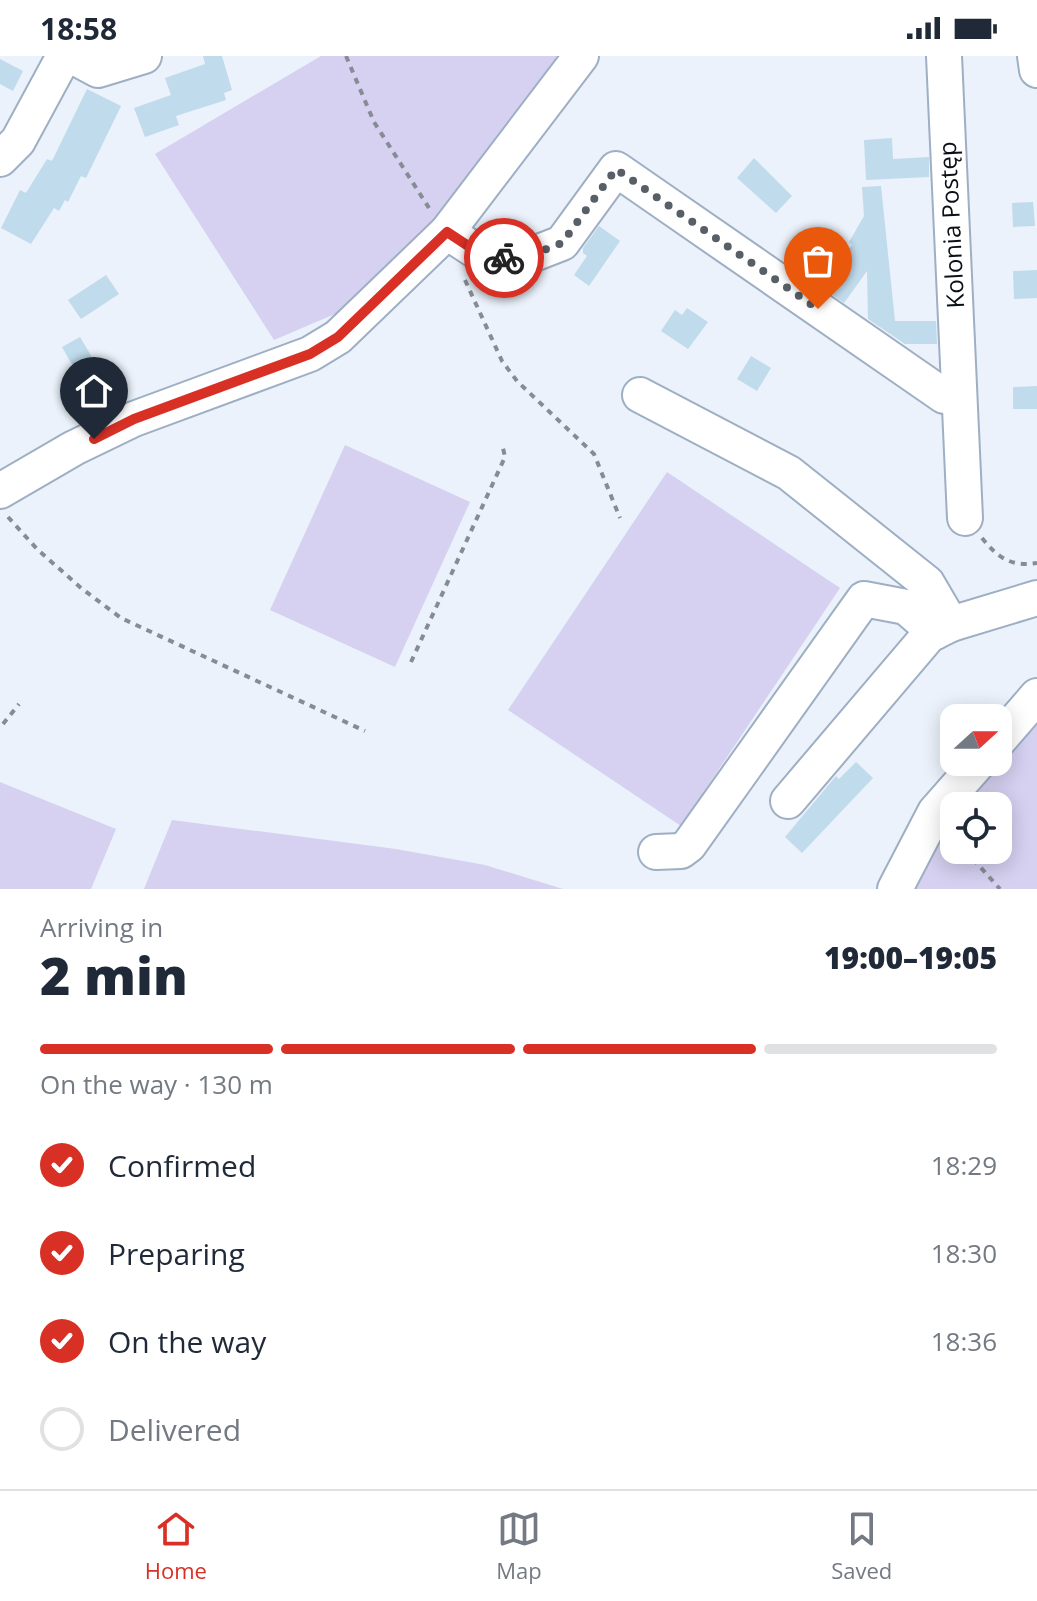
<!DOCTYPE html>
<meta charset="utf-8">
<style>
:root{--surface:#fff;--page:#f2f2f3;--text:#1f2937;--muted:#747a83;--line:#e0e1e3;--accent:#d93025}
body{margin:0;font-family:"Open Sans",sans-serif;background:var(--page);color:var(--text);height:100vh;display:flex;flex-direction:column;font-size:30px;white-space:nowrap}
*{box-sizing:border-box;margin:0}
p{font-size:26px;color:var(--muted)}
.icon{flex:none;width:44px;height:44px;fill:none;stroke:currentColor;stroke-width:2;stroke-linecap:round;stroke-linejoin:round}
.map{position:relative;height:833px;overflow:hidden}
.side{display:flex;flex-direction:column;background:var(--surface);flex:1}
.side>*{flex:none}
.needle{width:52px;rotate:69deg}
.controls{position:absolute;left:940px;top:648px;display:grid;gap:16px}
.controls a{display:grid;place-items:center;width:72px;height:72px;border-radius:16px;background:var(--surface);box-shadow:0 4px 20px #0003;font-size:40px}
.pin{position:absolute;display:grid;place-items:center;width:68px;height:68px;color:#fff;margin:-82px -34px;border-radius:50% 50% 50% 0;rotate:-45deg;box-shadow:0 0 8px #0007}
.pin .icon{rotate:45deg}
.courier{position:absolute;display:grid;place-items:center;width:80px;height:80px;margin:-40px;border:6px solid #d93025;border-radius:50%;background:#fff;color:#222;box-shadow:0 2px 10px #0007}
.overview em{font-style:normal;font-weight:800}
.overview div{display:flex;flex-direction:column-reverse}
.overview{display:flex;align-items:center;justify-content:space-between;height:136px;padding:0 40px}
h1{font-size:52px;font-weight:800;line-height:60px}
.bar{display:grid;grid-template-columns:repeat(4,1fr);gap:12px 8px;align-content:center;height:96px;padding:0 40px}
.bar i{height:10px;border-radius:6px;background:var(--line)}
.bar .current{background:var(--accent)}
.bar p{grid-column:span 4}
ol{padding:0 40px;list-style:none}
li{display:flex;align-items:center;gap:24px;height:88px}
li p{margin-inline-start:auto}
li .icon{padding:8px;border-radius:50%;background:var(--accent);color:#fff;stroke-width:4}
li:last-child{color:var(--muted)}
li i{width:44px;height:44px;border:4px solid var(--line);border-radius:50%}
.status{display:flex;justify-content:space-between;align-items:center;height:56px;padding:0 40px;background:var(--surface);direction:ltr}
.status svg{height:22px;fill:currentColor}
.menu{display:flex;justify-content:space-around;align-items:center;height:112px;border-top:2px solid var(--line);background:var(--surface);font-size:22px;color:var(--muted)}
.menu a{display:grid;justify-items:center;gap:4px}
.menu .current{color:var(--accent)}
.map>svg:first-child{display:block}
.green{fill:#d6d0f1}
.building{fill:#c0dbeb}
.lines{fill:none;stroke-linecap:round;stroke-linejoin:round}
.minor-casing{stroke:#9eafc4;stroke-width:38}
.path{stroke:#868c94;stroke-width:4;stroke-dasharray:6 6;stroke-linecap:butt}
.minor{stroke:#fff;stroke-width:34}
.done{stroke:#595f67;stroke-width:8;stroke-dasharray:0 14.4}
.route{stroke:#d93025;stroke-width:10}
.labels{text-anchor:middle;stroke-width:6;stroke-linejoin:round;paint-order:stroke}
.street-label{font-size:24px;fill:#0a1017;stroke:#fff}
</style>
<div class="status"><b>18:58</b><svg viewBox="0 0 49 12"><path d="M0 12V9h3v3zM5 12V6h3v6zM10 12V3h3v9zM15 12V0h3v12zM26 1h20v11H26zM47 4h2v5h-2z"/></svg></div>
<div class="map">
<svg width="1037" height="833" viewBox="0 0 1037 833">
<rect width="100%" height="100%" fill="#ebf2fb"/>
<g class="green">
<path d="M321 0H560L418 201 370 243 274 284 155 98Z"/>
<path d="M345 389 470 446 395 611 270 554Z"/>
<path d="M667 416 840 532 681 770 508 654Z"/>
<path d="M1037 665V833H905L908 820 954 764V794H998V750H966Z"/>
<path d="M0 726 116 773 91 833H0Z"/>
<path d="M172 764 396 793 485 809 563 833H144Z"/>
</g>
<g class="building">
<path d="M203 0H222L232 34 224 37 226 44 176 60 179 69 145 81 134 52 171 39 165 22 205 8Z"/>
<path d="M0 3 23 15 13 35 0 28Z"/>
<path d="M87 33 121 50 86 122 81 120 68 146 65 144 59 155 54 152 31 188 1 172 20 134 26 137 47 103 52 105Z"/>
<path d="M892 82 893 103 929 101V121L866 124 864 84Z"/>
<path d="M754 102 792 140 776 157 737 122Z"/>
<path d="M881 130 895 265H936L937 288H905L868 263 867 215 844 247 821 231 852 189 849 186 864 160 862 131Z"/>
<path d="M1033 146 1035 170 1013 171 1012 147Z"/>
<path d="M599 170 620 185 589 230 574 219 587 200 583 197V192Z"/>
<path d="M1037 214V242L1014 243 1013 215Z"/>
<path d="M106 219 119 238 81 263 68 244Z"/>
<path d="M687 252 708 266 688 293 661 275 675 254 682 259Z"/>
<path d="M80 281 114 338 95 349 62 291Z"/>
<path d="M751 300 771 312 757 335 737 323Z"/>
<path d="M1037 330V353H1013V331Z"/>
<path d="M856 706 873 722 802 797 785 781 836 720 839 723Z"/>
</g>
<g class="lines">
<defs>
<g id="minor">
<path d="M72 0 98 14 144 0"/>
<path d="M944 0 965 462"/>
<path d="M1035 0 1037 14"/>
<path d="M0 103 18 85 64 0"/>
<path d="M447 176 488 203 531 199 562 187 616 113 944 340 959 338"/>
<path d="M640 339 789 417 927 527 951 568 1037 542"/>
<path d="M0 435 74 392 134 363 310 298 338 281 447 176 581 0"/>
<path d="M998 685 1037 640"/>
<path d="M788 745 929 579 951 568"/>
<path d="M656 796 681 795 689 789 864 543 906 551 935 576"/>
<path d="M895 833 935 756 979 706"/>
</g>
</defs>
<use href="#minor" class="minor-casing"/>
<g class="path">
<path d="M346 0 374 66 429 152"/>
<path d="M465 224 502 305 517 325 594 398 620 462"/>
<path d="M8 461 37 493 81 532 121 562 365 675"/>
<path d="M982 482C998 502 1011 511 1037 507"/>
<path d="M411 606 505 401 503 392"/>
<path d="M3 668 19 648"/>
<path d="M965 794 1000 833"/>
</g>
<use href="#minor" class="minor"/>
</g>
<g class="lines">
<path class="done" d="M504 202 531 199 562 187 616 113 818 253"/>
<path class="route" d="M94 383 134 363 310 298 338 281 447 176 488 203 504 202"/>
</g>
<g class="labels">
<g class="street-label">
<text transform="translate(952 169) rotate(-93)" y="8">Kolonia Postęp</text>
</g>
</g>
</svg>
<div class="controls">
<a><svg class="needle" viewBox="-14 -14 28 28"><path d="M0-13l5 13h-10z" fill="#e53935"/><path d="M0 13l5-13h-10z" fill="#747a83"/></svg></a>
<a><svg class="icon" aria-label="locate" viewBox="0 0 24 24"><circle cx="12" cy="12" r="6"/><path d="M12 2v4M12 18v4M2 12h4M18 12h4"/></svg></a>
</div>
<div class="pin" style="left:818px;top:253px;background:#ea580c"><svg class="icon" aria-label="bag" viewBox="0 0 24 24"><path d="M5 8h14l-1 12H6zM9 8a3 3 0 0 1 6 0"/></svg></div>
<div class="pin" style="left:94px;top:383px;background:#1f2937"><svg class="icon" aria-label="home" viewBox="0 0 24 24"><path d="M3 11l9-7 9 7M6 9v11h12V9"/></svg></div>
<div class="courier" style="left:504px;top:202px"><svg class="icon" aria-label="bike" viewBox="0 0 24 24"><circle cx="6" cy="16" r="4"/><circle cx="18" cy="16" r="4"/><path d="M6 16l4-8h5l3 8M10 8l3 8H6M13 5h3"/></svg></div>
</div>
<section class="side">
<div class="overview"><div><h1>2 min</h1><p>Arriving in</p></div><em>19:00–19:05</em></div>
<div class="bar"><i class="current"></i><i class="current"></i><i class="current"></i><i></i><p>On the way · 130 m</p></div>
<ol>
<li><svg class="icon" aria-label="check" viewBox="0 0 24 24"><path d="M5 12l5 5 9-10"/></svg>Confirmed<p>18:29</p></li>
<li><svg class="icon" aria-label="check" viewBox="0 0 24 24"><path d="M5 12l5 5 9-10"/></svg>Preparing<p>18:30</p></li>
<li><svg class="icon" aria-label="check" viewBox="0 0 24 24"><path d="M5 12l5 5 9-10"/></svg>On the way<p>18:36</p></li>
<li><i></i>Delivered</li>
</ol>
</section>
<nav class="menu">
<a class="current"><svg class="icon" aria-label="home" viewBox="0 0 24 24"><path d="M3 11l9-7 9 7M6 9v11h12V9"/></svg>Home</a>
<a><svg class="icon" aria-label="map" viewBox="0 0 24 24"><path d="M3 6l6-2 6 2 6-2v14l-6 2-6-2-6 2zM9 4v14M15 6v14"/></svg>Map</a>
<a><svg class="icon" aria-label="saved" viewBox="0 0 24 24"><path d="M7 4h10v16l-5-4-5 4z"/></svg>Saved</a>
</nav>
